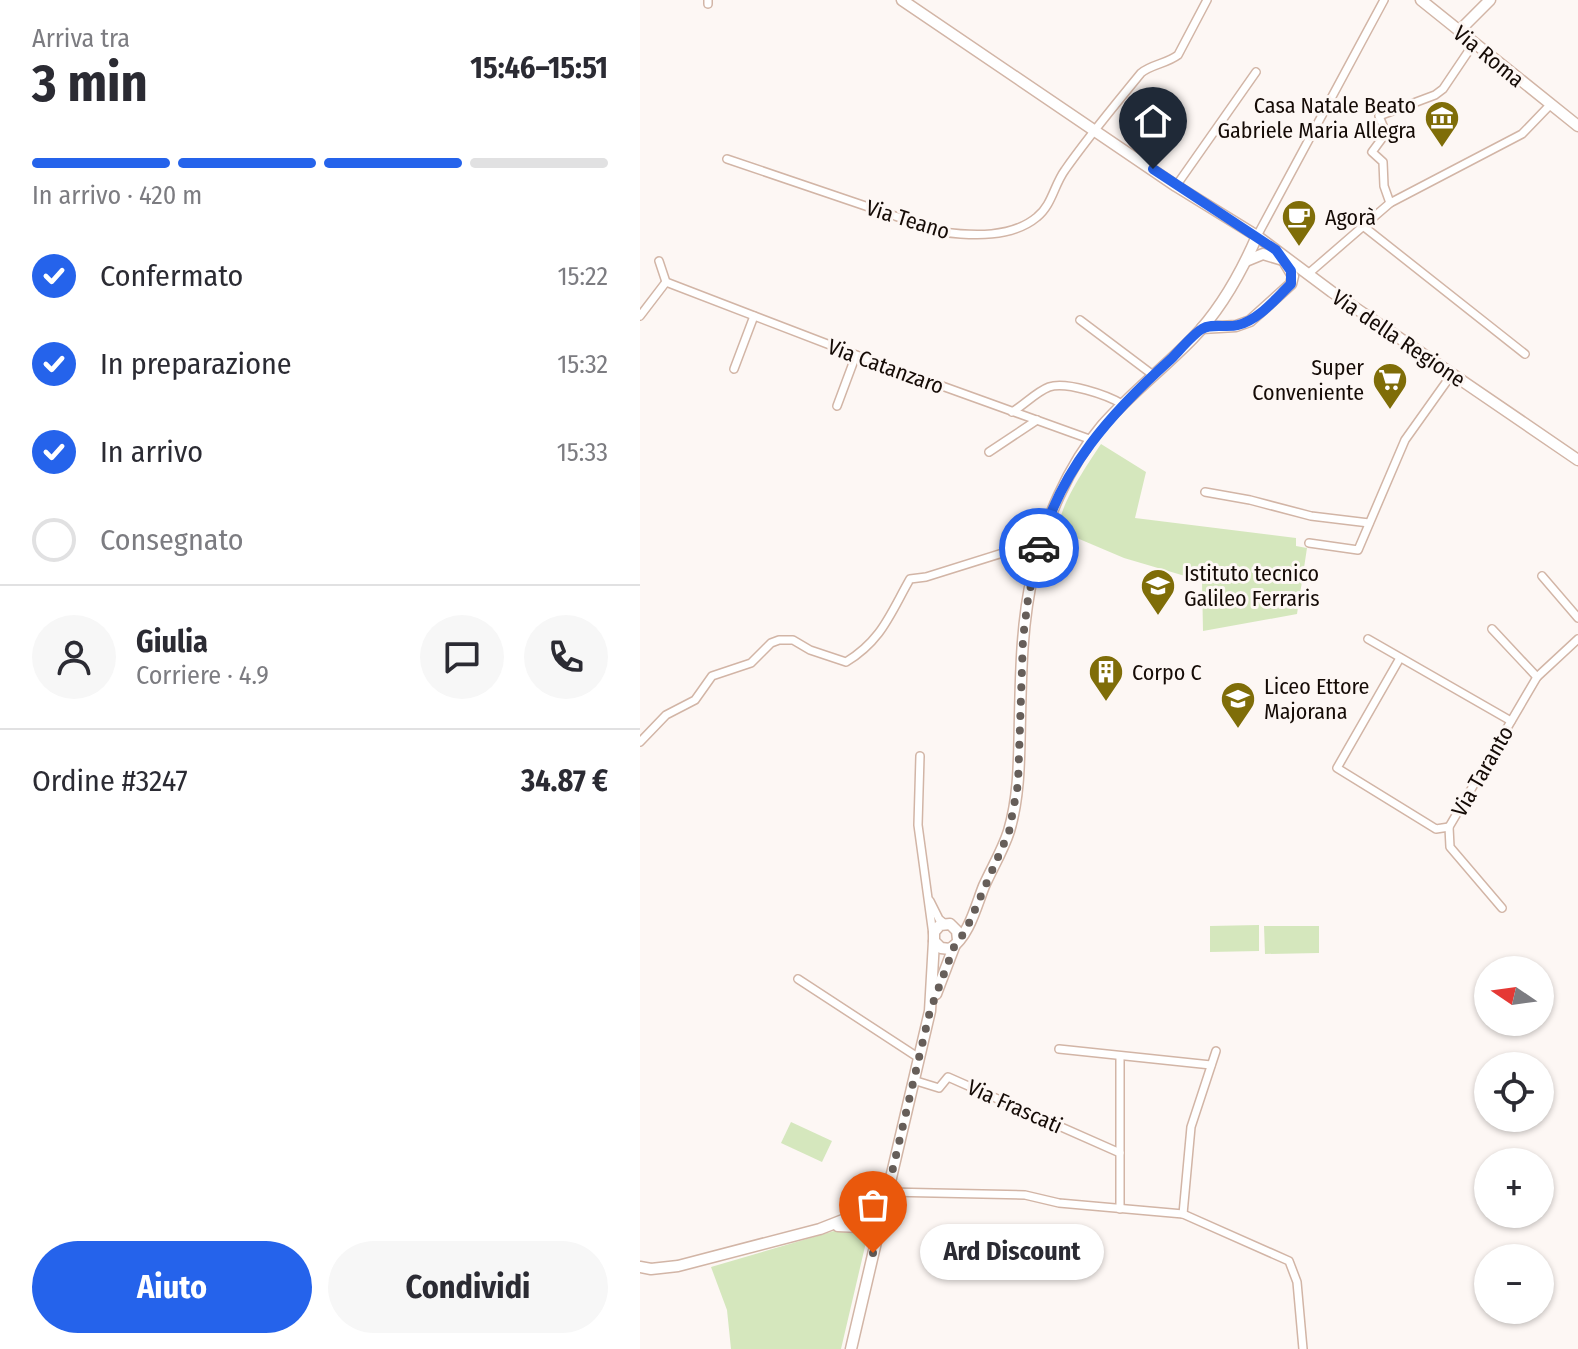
<!DOCTYPE html>
<html lang="it">
<meta charset="utf-8">
<style>
:root{--surface:#fff;--page:#f7f7f7;--text:#2b2b33;--muted:#7c7c81;--line:#e1e1e2;--accent:#2563eb}
body{margin:0;font-family:"Fira Sans Condensed",sans-serif;background:var(--page);color:var(--text);height:100vh;display:flex;flex-direction:column;font-size:30px;white-space:nowrap}
*{box-sizing:border-box;margin:0}
p{font-size:26px;color:var(--muted)}
.icon{flex:none;width:44px;height:44px;fill:none;stroke:currentColor;stroke-width:2;stroke-linecap:round;stroke-linejoin:round}
.map{position:relative;flex:1;overflow:hidden}
.drawer{display:flex;flex-direction:column;background:var(--surface);width:640px}
.drawer>*{flex:none}
.needle{width:52px;rotate:283deg}
.controls{position:absolute;left:834px;top:956px;display:grid;gap:16px}
.controls a{display:grid;place-items:center;width:80px;height:80px;border-radius:50%;background:var(--surface);box-shadow:0 2px 6px #0004;font-size:40px}
.pin{position:absolute;display:grid;place-items:center;width:68px;height:68px;color:#fff;margin:-82px -34px;border-radius:50% 50% 50% 0;rotate:-45deg;box-shadow:0 0 8px #0007}
.pin .icon{rotate:45deg}
.courier{position:absolute;display:grid;place-items:center;width:80px;height:80px;margin:-40px;border:6px solid #2563eb;border-radius:50%;background:#fff;color:#222;box-shadow:0 2px 10px #0007}
.bubble{position:absolute;height:56px;border-radius:28px;background:var(--surface);box-shadow:0 2px 6px #0004;font-size:26px;font-weight:700;line-height:56px;text-align:center}
.overview em{font-style:normal;font-weight:700}
.overview div{display:flex;flex-direction:column-reverse}
.overview{display:flex;align-items:center;justify-content:space-between;height:136px;padding:0 32px}
h1{font-size:52px;font-weight:700;line-height:60px}
.bar{display:grid;grid-template-columns:repeat(4,1fr);gap:12px 8px;align-content:center;height:96px;padding:0 32px}
.bar i{height:10px;border-radius:6px;background:var(--line)}
.bar .selected{background:var(--accent)}
.bar p{grid-column:span 4}
.line{display:flex;align-items:center;gap:20px;padding:0 32px;border-top:2px solid var(--line)}
.line div{flex:1}
.round{display:grid;place-items:center;flex:none;width:84px;height:84px;border-radius:42px;background:var(--page)}
ol{padding:0 32px;list-style:none}
li{display:flex;align-items:center;gap:24px;height:88px}
li p{margin-inline-start:auto}
li .icon{padding:8px;border-radius:50%;background:var(--accent);color:#fff;stroke-width:4}
li:last-child{color:var(--muted)}
li i{width:44px;height:44px;border:4px solid var(--line);border-radius:50%}
.button{display:flex;gap:16px;margin-top:auto;padding:16px 32px}
.button a{flex:1;height:92px;border-radius:48px;background:var(--accent);color:#fff;font-size:32px;font-weight:700;line-height:92px;text-align:center}
.button a+a{background:var(--page);color:var(--text)}
main{display:flex;flex:1;min-height:0}
.map>svg:first-child{display:block}
.green{fill:#d5e7bd}
.lines{fill:none;stroke-linecap:round;stroke-linejoin:round}
.street-casing{stroke:#d2b5a6;stroke-width:10}
.secondary-casing{stroke:#d2b5a6;stroke-width:13}
.street{stroke:#fff;stroke-width:7}
.secondary{stroke:#fff;stroke-width:10}
.done{stroke:#665e59;stroke-width:8;stroke-dasharray:0 14.4}
.route{stroke:#2563eb;stroke-width:10}
.labels{text-anchor:middle;stroke-width:6;stroke-linejoin:round;paint-order:stroke}
.street-label{font-size:22px;fill:#150b06;stroke:#fdf7f4}
.poi-label{font-size:22px;fill:#150b06;stroke:#fdf7f4;text-anchor:start}
</style>
<main>
<section class="drawer">
<div class="overview"><div><h1>3 min</h1><p>Arriva tra</p></div><em>15:46–15:51</em></div>
<div class="bar"><i class="selected"></i><i class="selected"></i><i class="selected"></i><i></i><p>In arrivo · 420 m</p></div>
<ol>
<li><svg class="icon" aria-label="check" viewBox="0 0 24 24"><path d="M5 12l5 5 9-10"/></svg>Confermato<p>15:22</p></li>
<li><svg class="icon" aria-label="check" viewBox="0 0 24 24"><path d="M5 12l5 5 9-10"/></svg>In preparazione<p>15:32</p></li>
<li><svg class="icon" aria-label="check" viewBox="0 0 24 24"><path d="M5 12l5 5 9-10"/></svg>In arrivo<p>15:33</p></li>
<li><i></i>Consegnato</li>
</ol>
<div class="line" style="height:144px"><a class="round"><svg class="icon" aria-label="person" viewBox="0 0 24 24"><circle cx="12" cy="8" r="4"/><path d="M4 21q1-7 8-7t8 7"/></svg></a><div><b>Giulia</b><p>Corriere · 4.9</p></div><a class="round"><svg class="icon" aria-label="chat" viewBox="0 0 24 24"><path d="M4 5h16v11H9l-5 4z"/></svg></a><a class="round"><svg class="icon" aria-label="phone" viewBox="0 0 24 24"><path d="M5 4h4l2 5-3 2q2 4 5 5l2-3 5 2v4C11 20 4 13 5 4z"/></svg></a></div>
<div class="line" style="height:104px"><div>Ordine #3247</div><b>34.87 €</b></div>
<div class="button"><a>Aiuto</a><a>Condividi</a></div>
</section>
<div class="map">
<svg width="938" height="1349" viewBox="0 0 938 1349">
<rect width="100%" height="100%" fill="#fdf7f4"/>
<g class="green">
<path d="M461 444 506 472 495 518 656 538V546L667 548 657 614 563 631 562 581 484 558 418 530C419 506 447 465 461 444Z"/>
<path d="M619 925V951L570 952V926Z"/>
<path d="M624 926H679V953L625 954Z"/>
<path d="M151 1122 192 1141 182 1162 141 1143Z"/>
<path d="M214 1229 227 1238 201 1349H91L87 1310 71 1267 194 1231Z"/>
</g>
<g class="lines">
<defs>
<g id="street">
<path d="M68 4V0"/>
<path d="M87 159 302 232C333 236 372 238 397 217 412 205 414 185 425 170 448 137 475 105 501 73 512 64 526 64 538 55L567 0"/>
<path d="M536 186 616 72"/>
<path d="M750 203 744 186 743 162 732 152 746 133 739 116 795 95 803 89 834 43"/>
<path d="M723 226 885 354"/>
<path d="M617 236 744 0"/>
<path d="M19 261 26 282 216 355 452 440"/>
<path d="M668 274 750 203 882 134 910 105"/>
<path d="M0 316 26 282"/>
<path d="M440 320 513 375"/>
<path d="M94 369 114 316"/>
<path d="M197 406 216 355"/>
<path d="M372 412C384 405 396 392 409 387 426 381 467 395 482 404"/>
<path d="M349 452 397 420"/>
<path d="M565 492 610 500 671 516 729 523"/>
<path d="M669 543 718 550 765 440 812 374"/>
<path d="M902 576 938 618"/>
<path d="M852 629 897 677"/>
<path d="M728 639 871 721"/>
<path d="M760 658 697 768 796 829 809 827"/>
<path d="M0 742 26 715 55 700 72 676 111 663 131 643 139 640H153L170 650 206 662C242 640 250 614 270 579L286 577 401 541"/>
<path d="M280 756 278 825 293 935"/>
<path d="M290 901 299 919 305 924"/>
<path d="M862 908 810 847 809 827 897 677 938 639"/>
<path d="M158 979 279 1058"/>
<path d="M419 1049 571 1065"/>
<path d="M273 1080 299 1088 308 1077 480 1153"/>
<path d="M247 1192 385 1195 419 1203 543 1214 649 1261 657 1282 663 1349"/>
<path d="M480 1209V1056"/>
<path d="M543 1214 551 1127 576 1051"/>
</g>
<g id="secondary">
<path d="M262 0 536 186 617 236 692 292 938 460"/>
<path d="M781 0 938 126"/>
<path d="M819 31 850 0"/>
<path d="M606 261 623 254 643 260"/>
<path d="M562 328 596 326 610 321 651 284 653 276 644 261"/>
<path d="M318 940 317 931 310 924 300 925 294 932V941L301 948 310 949C329 936 336 906 344 886 352 868 363 850 369 831 380 794 379 755 380 717 381 669 382 620 393 573 404 523 428 466 462 426 490 394 524 368 553 338 581 309 601 273 617 236"/>
<path d="M296 994 314 947"/>
<path d="M198 1226 221 1227 236 1238"/>
<path d="M0 1267 11 1269 38 1266 180 1229 226 1211 246 1192"/>
<path d="M211 1349 290 1011 294 941"/>
</g>
</defs>
<use href="#street" class="street-casing"/>
<use href="#secondary" class="secondary-casing"/>
<use href="#street" class="street"/>
<use href="#secondary" class="secondary"/>
</g>
<g class="lines">
<path class="done" d="M233 1253 290 1011 314 947 326 930 369 832 378 784 383 638 388 599 399 548"/>
<path class="route" d="M399 548C421 468 471 413 531 359 539 351 553 334 562 329 571 323 587 328 598 325 619 320 636 298 651 284V271L636 250 513 169"/>
</g>
<defs>
<symbol id="museum-pin" viewBox="-11 -11 22 30"><path d="M0 17L-7.5 6A9.5 9.5 0 1 1 7.5 6Z" fill="#7f6d08" stroke="#fdf7f4"/><path d="M0-6L6-3V-2H-6V-3ZM-5-1h2V3h-2ZM-1-1h2V3h-2ZM3-1h2V3H3ZM-6 4H6V6H-6Z" fill="#fff"/></symbol>
<symbol id="cafe-pin" viewBox="-11 -11 22 30"><path d="M0 17L-7.5 6A9.5 9.5 0 1 1 7.5 6Z" fill="#7f6d08" stroke="#fdf7f4"/><path d="M-5.5-4.5H6V0H3Q3 3.5 0 3.5H-2.5Q-5.5 3.5-5.5 0ZM3-3.2v2h1.7v-2ZM-6 4.5H4V6H-6Z" fill="#fff"/></symbol>
<symbol id="supermarket-pin" viewBox="-11 -11 22 30"><path d="M0 17L-7.5 6A9.5 9.5 0 1 1 7.5 6Z" fill="#7f6d08" stroke="#fdf7f4"/><path d="M-6-5.5h2.5l.6 2H6L4.5 2H-2.5L-4.4-4H-6ZM-1.5 3.2a1.3 1.3 0 1 0 .1 0ZM3 3.2a1.3 1.3 0 1 0 .1 0Z" fill="#fff"/></symbol>
<symbol id="school-pin" viewBox="-11 -11 22 30"><path d="M0 17L-7.5 6A9.5 9.5 0 1 1 7.5 6Z" fill="#7f6d08" stroke="#fdf7f4"/><path d="M0-5L7-2L0 1L-7-2ZM-4 1L0 2.5L4 1V4Q0 6-4 4Z" fill="#fff"/></symbol>
<symbol id="building-pin" viewBox="-11 -11 22 30"><path d="M0 17L-7.5 6A9.5 9.5 0 1 1 7.5 6Z" fill="#7f6d08" stroke="#fdf7f4"/><path d="M-4-6H4V6H1V3H-1V6H-4ZM-2.5-4.3h1.7v1.8h-1.7ZM.8-4.3h1.7v1.8H.8ZM-2.5-1h1.7V.8h-1.7ZM.8-1h1.7V.8H.8Z" fill="#fff"/></symbol>
</defs>
<g fill-rule="evenodd">
<use href="#museum-pin" x="782" y="98" width="40" height="54"/>
<use href="#cafe-pin" x="639" y="197" width="40" height="54"/>
<use href="#supermarket-pin" x="730" y="360" width="40" height="54"/>
<use href="#school-pin" x="498" y="566" width="40" height="54"/>
<use href="#building-pin" x="446" y="652" width="40" height="54"/>
<use href="#school-pin" x="578" y="679" width="40" height="54"/>
</g>
<g class="labels">
<g class="street-label">
<text transform="translate(849 56) rotate(39)" y="8">Via Roma</text>
<text transform="translate(268 219) rotate(17)" y="8">Via Teano</text>
<text transform="translate(759 338) rotate(34)" y="8">Via della Regione</text>
<text transform="translate(246 366) rotate(20)" y="8">Via Catanzaro</text>
<text transform="translate(842 771) rotate(-60)" y="8">Via Taranto</text>
<text transform="translate(375 1106) rotate(24)" y="8">Via Frascati</text>
</g>
<g class="poi-label">
<text x="776" y="113" text-anchor="end">Casa Natale Beato<tspan x="776" dy="25">Gabriele Maria Allegra</tspan></text>
<text x="685" y="225">Agorà</text>
<text x="724" y="375" text-anchor="end">Super<tspan x="724" dy="25">Conveniente</tspan></text>
<text x="544" y="581">Istituto tecnico<tspan x="544" dy="25">Galileo Ferraris</tspan></text>
<text x="492" y="680">Corpo C</text>
<text x="624" y="694">Liceo Ettore<tspan x="624" dy="25">Majorana</tspan></text>
</g>
</g>
</svg>
<div class="controls">
<a><svg class="needle" viewBox="-14 -14 28 28"><path d="M0-13l5 13h-10z" fill="#e53935"/><path d="M0 13l5-13h-10z" fill="#7c7c81"/></svg></a>
<a><svg class="icon" aria-label="locate" viewBox="0 0 24 24"><circle cx="12" cy="12" r="6"/><path d="M12 2v4M12 18v4M2 12h4M18 12h4"/></svg></a>
<a>+</a>
<a>−</a>
</div>
<div class="pin" style="left:233px;top:1253px;background:#ea580c"><svg class="icon" aria-label="bag" viewBox="0 0 24 24"><path d="M5 8h14l-1 12H6zM9 8a3 3 0 0 1 6 0"/></svg></div>
<div class="pin" style="left:513px;top:169px;background:#1f2937"><svg class="icon" aria-label="home" viewBox="0 0 24 24"><path d="M3 11l9-7 9 7M6 9v11h12V9"/></svg></div>
<div class="courier" style="left:399px;top:548px"><svg class="icon" aria-label="car" viewBox="0 0 24 24"><path d="M5 17H2v-5l4-1 3-4h7l3 4 3 1v5h-3M9 17h6M6 11h13"/><circle cx="7" cy="17" r="2"/><circle cx="17" cy="17" r="2"/></svg></div>
<div class="bubble" style="left:280px;top:1224px;width:184px">Ard Discount</div>
</div>
</main>
